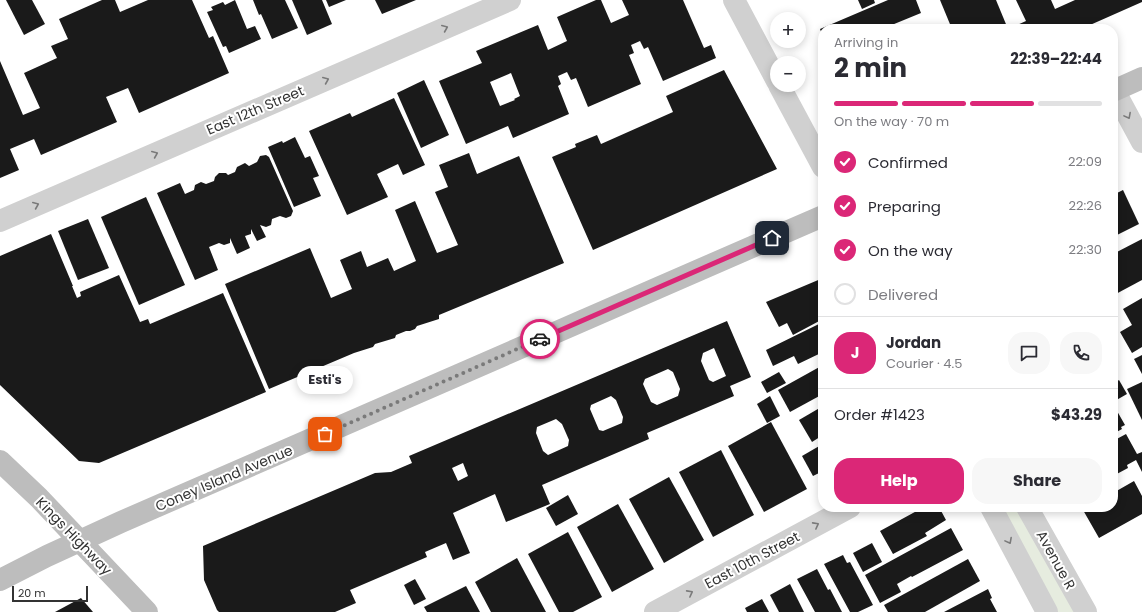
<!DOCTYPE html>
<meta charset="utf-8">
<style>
:root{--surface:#fff;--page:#f7f7f7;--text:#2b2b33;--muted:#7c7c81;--line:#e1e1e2;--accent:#db2777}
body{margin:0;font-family:Poppins,sans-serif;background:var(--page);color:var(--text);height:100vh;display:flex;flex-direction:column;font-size:15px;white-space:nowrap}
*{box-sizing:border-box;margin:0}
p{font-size:13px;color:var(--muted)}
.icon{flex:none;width:22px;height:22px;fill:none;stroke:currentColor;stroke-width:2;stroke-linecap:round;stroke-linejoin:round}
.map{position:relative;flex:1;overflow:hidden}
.details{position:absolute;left:818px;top:24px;width:300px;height:488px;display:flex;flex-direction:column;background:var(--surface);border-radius:16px;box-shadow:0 2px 10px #0003}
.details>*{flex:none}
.fabs{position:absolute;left:770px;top:12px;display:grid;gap:8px}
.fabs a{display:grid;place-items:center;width:36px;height:36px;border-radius:50%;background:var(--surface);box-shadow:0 2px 10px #0003;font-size:20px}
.scale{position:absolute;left:12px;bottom:10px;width:76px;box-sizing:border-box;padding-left:4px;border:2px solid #333;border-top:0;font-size:11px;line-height:14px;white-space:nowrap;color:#333;-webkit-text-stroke:3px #fff;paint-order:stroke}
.pin{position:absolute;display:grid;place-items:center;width:34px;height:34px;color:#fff;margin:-17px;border-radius:8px;box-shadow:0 2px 6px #0006}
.courier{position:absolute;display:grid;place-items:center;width:40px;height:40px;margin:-20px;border:3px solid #db2777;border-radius:50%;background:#fff;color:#222;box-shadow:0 1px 5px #0007}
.bubble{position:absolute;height:28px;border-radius:14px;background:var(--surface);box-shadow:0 2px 10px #0003;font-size:13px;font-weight:700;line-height:28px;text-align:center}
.overview em{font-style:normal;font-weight:700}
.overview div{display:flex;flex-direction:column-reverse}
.overview{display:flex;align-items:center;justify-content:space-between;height:68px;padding:0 16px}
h1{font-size:26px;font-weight:700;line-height:30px}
.bar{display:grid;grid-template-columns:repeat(4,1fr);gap:6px 4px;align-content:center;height:48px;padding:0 16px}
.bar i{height:5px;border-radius:3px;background:var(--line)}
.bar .current{background:var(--accent)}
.bar p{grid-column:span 4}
.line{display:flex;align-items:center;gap:10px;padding:0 16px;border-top:1px solid var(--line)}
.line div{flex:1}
.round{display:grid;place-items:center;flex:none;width:42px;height:42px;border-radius:16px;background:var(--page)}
ol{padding:0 16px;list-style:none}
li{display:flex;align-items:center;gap:12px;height:44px}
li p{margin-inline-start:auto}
li .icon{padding:4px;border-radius:50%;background:var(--accent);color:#fff;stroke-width:4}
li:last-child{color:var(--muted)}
li i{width:22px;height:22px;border:2px solid var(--line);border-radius:50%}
.primary-button{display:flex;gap:8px;margin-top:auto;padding:8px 16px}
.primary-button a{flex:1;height:46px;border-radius:16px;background:var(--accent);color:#fff;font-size:16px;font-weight:700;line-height:46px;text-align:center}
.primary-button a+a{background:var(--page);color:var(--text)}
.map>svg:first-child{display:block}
.green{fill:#e6ecdf}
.building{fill:#1a1a1a;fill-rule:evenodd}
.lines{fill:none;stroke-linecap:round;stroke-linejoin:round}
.street{stroke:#d0d0d0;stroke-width:22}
.secondary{stroke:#bdbdbd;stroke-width:22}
.oneway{stroke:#7a7a7a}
.done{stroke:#7a7a7a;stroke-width:4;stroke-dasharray:0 7.2}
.route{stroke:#db2777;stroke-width:5}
.labels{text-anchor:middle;stroke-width:4;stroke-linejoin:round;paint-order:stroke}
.street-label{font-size:14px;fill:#333;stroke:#fff}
</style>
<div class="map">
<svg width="1142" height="612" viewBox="0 0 1142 612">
<rect width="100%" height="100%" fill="#fff"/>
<path class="green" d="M998 507H1017L1074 612H1055Z"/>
<g class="building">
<path d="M6 0H32L45 24 24 35Z"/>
<path d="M102 0H115L120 12 148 0H192L209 38 213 36 229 73 139 113 128 88 106 97 117 122 41 155 34 139 10 149 19 170 0 178V61L23 115 40 108 24 73 57 58 51 46 68 39 59 19Z"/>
<path d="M235 0 247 29 255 26 261 39 229 53 226 46 223 47 207 12 213 10 211 7 223 2 225 5Z"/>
<path d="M253 0H285L298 28 272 39 261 14 259 15Z"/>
<path d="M292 0H322L332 24 307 35Z"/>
<path d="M326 0H346L329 7Z"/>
<path d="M375 0H416L382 14Z"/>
<path d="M596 0H601L611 23 629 15 622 0H683L704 48 711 45 716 58 663 81 648 47 644 49 640 41 631 45 634 53 629 55 641 84 588 107 576 78 571 80 567 72 558 76 561 84 558 86 569 114 513 138 508 126 466 144 439 81 482 63 476 51 538 25 548 50 567 41 557 17ZM511 73 520 96 514 99 515 100 500 106 490 82Z"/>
<path d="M858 0H874L875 3 862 9Z"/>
<path d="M888 0H916L921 13 882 29H823V37L820 29Z"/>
<path d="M940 0H996L1008 29H952Z"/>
<path d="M1016 0H1051L1055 9 1075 0H1142V2L1081 29H1016L1015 26 1026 21Z"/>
<path d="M724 70 777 169 593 250 552 157 576 147 575 144 597 135 601 144 673 112 666 96Z"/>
<path d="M424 80 449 135 421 148 397 93Z"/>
<path d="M394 98 425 165 403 175 398 164 377 174 388 197 347 215 309 131 350 113 352 117Z"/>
<path d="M295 137 305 158 310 156 319 176 313 178 321 196 294 207 268 147 282 141 283 143Z"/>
<path d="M469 153 477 174 519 156 564 263 439 315V319L417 326 415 329 410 331H406L396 335 395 338 375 344 373 347 354 353 269 389 225 284 310 248 331 298 352 289 340 260 361 251 367 267 388 258 394 271 416 261 395 210 415 201 437 253 458 245 435 192 448 187 439 165Z"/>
<path d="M266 155 269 157 293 211 291 216 286 218 280 216 272 219 271 225 266 227 260 225 266 237 257 241 251 229V234L245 236 250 248 237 254 230 238V243L224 245 219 243 209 247 218 270 195 280 157 193 180 183 185 194 194 190 195 185 201 182 206 184 214 181 215 177 219 173H226L228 175 235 172 237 167 245 163 249 166 257 162 260 156Z"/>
<path d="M1123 190 1139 224 1113 237V195Z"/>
<path d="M146 197 185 285 139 305 101 217Z"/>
<path d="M88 219 109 268 78 280 58 231Z"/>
<path d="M51 234 73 286H72L77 298 81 296 80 292 119 275 140 322 148 319 150 324 223 293 266 392 99 463 79 461 0 385V256Z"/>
<path d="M1142 239V280L1114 295 1113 292V254Z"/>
<path d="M823 278V319L793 335 787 323 779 327 766 302Z"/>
<path d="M1142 298V347L1132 353 1120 332 1132 325 1123 309Z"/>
<path d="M727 321 751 377 730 386 734 396 647 433 649 439 542 485 550 504 506 522 495 494 453 513 470 553 453 560 446 543 425 552 427 557 350 590 356 603 335 612H219L217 610 204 580 203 546 375 473 391 472 412 463 409 456ZM714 348 726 376 713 382 709 380 701 361 703 353ZM668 369 673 372 680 389 678 396 657 405 651 402 643 384 645 379ZM611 396 616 400 623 417 622 423 603 431 599 430 590 409 591 405ZM556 419 562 424 569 440 568 446 548 455 543 451 536 433 537 427ZM463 463 468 476 458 481 452 468Z"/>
<path d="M823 322V352L798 364 794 356 773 366 766 350Z"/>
<path d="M1142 355V374L1134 359Z"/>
<path d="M823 365V394L790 412 778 390Z"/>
<path d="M779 372 786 383 767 393 761 382Z"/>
<path d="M1119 380 1127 394 1113 402V384Z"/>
<path d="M1142 382V420L1127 389Z"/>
<path d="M770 396 780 416 767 423 757 404Z"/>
<path d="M1113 404 1125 425 1121 427 1122 429 1113 434Z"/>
<path d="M823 406V435L812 442 799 420Z"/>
<path d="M771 422 807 489 764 512 728 446Z"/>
<path d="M1126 434 1137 454 1142 452V472L1136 460 1127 465 1128 468 1113 476V441Z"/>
<path d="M821 445 823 448V471L813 476 802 456Z"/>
<path d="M721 450 754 515 713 537 679 472Z"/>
<path d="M669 477 704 540 664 563 629 499Z"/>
<path d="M1134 481 1142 496V514L1099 538 1083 510 1088 507H1113V493Z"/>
<path d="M568 495 578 514 556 526 546 508Z"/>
<path d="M618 504 654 569 612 592 577 527Z"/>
<path d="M924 507H939L946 520 925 533 927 536 893 554 880 531Z"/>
<path d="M951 528 963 550 912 577 911 576 897 584 901 592 880 603 865 575Z"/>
<path d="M568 532 602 597 573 612H559L528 554Z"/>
<path d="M872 543 882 562 863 572 853 553Z"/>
<path d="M843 555 847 563 850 562 873 605 858 612H850L824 564Z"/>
<path d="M517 558 546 612H491L475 582Z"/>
<path d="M968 559 980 581 925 612H888L884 605Z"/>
<path d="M817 569 828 590 830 589 842 612H815L797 579Z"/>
<path d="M415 579 426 599 414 605 404 585Z"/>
<path d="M790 584 804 612H779L770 595Z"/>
<path d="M466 586 480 612H427L424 607Z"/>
<path d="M988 589 992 598 990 599 997 612H944Z"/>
<path d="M81 598 93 612H55Z"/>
<path d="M762 599 769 612H747L745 608Z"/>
</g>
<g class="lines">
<g class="street">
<path d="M734 0 777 81"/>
<path d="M779 85 823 167"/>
<path d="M1114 90 1142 142"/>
<path d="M0 221 510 0"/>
<path d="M991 507 1047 612"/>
<path d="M1027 507 1086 612"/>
<path d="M655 612 850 507"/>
</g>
<g class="secondary">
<path d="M1113 91 1142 78"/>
<path d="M0 461 39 498 147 612"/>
<path d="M0 580 47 556 121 522 823 216"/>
</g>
</g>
<defs><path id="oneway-chevron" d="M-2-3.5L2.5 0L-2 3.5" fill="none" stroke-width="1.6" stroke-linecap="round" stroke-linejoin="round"/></defs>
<g class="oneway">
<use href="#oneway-chevron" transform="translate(445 28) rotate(-23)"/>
<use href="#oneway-chevron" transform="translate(326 80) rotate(-23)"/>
<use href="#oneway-chevron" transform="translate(1128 116) rotate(62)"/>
<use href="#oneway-chevron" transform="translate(155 154) rotate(-23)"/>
<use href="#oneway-chevron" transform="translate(36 205) rotate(-23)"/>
<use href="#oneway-chevron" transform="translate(816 525) rotate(-28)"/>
<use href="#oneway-chevron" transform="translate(1009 541) rotate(62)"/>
<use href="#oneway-chevron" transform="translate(690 593) rotate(-28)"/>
</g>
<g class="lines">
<path class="done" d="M325 434 540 339"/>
<path class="route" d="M540 339 772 238"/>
</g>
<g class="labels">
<g class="street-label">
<text transform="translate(255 110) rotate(-23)" y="5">East 12th Street</text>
<text transform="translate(224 478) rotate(-23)" y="5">Coney Island Avenue</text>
<text transform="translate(74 536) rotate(46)" y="5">Kings Highway</text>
<text transform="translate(752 560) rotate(-28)" y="5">East 10th Street</text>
<text transform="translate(1056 560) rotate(61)" y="5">Avenue R</text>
</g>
</g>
</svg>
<div class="fabs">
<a>+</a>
<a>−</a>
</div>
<div class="scale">20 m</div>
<div class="pin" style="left:325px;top:434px;background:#ea580c"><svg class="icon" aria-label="bag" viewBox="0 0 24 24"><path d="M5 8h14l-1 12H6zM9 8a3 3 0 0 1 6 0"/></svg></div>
<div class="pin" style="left:772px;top:238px;background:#1f2937"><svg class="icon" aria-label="home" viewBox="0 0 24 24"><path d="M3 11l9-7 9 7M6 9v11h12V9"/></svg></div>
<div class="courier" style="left:540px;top:339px"><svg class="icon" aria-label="car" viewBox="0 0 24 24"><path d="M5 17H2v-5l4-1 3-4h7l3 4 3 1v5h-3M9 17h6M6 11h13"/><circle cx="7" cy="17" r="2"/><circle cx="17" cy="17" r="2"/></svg></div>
<div class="bubble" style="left:297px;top:366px;width:56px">Esti's</div>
<section class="details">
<div class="overview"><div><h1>2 min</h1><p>Arriving in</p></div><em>22:39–22:44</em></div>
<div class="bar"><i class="current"></i><i class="current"></i><i class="current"></i><i></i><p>On the way · 70 m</p></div>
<ol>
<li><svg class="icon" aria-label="check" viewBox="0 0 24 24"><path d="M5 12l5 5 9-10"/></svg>Confirmed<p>22:09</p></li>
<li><svg class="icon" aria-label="check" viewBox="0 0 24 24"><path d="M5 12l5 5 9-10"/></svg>Preparing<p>22:26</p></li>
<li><svg class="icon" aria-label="check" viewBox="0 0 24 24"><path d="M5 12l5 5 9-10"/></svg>On the way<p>22:30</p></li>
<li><i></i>Delivered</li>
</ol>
<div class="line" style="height:72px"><b class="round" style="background:var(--accent);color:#fff">J</b><div><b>Jordan</b><p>Courier · 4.5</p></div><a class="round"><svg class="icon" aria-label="chat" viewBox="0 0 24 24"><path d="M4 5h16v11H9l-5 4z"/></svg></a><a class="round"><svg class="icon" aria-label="phone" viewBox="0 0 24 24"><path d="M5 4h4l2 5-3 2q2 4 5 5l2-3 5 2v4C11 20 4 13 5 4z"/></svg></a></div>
<div class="line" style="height:52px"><div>Order #1423</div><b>$43.29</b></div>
<div class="primary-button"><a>Help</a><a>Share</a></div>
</section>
</div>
